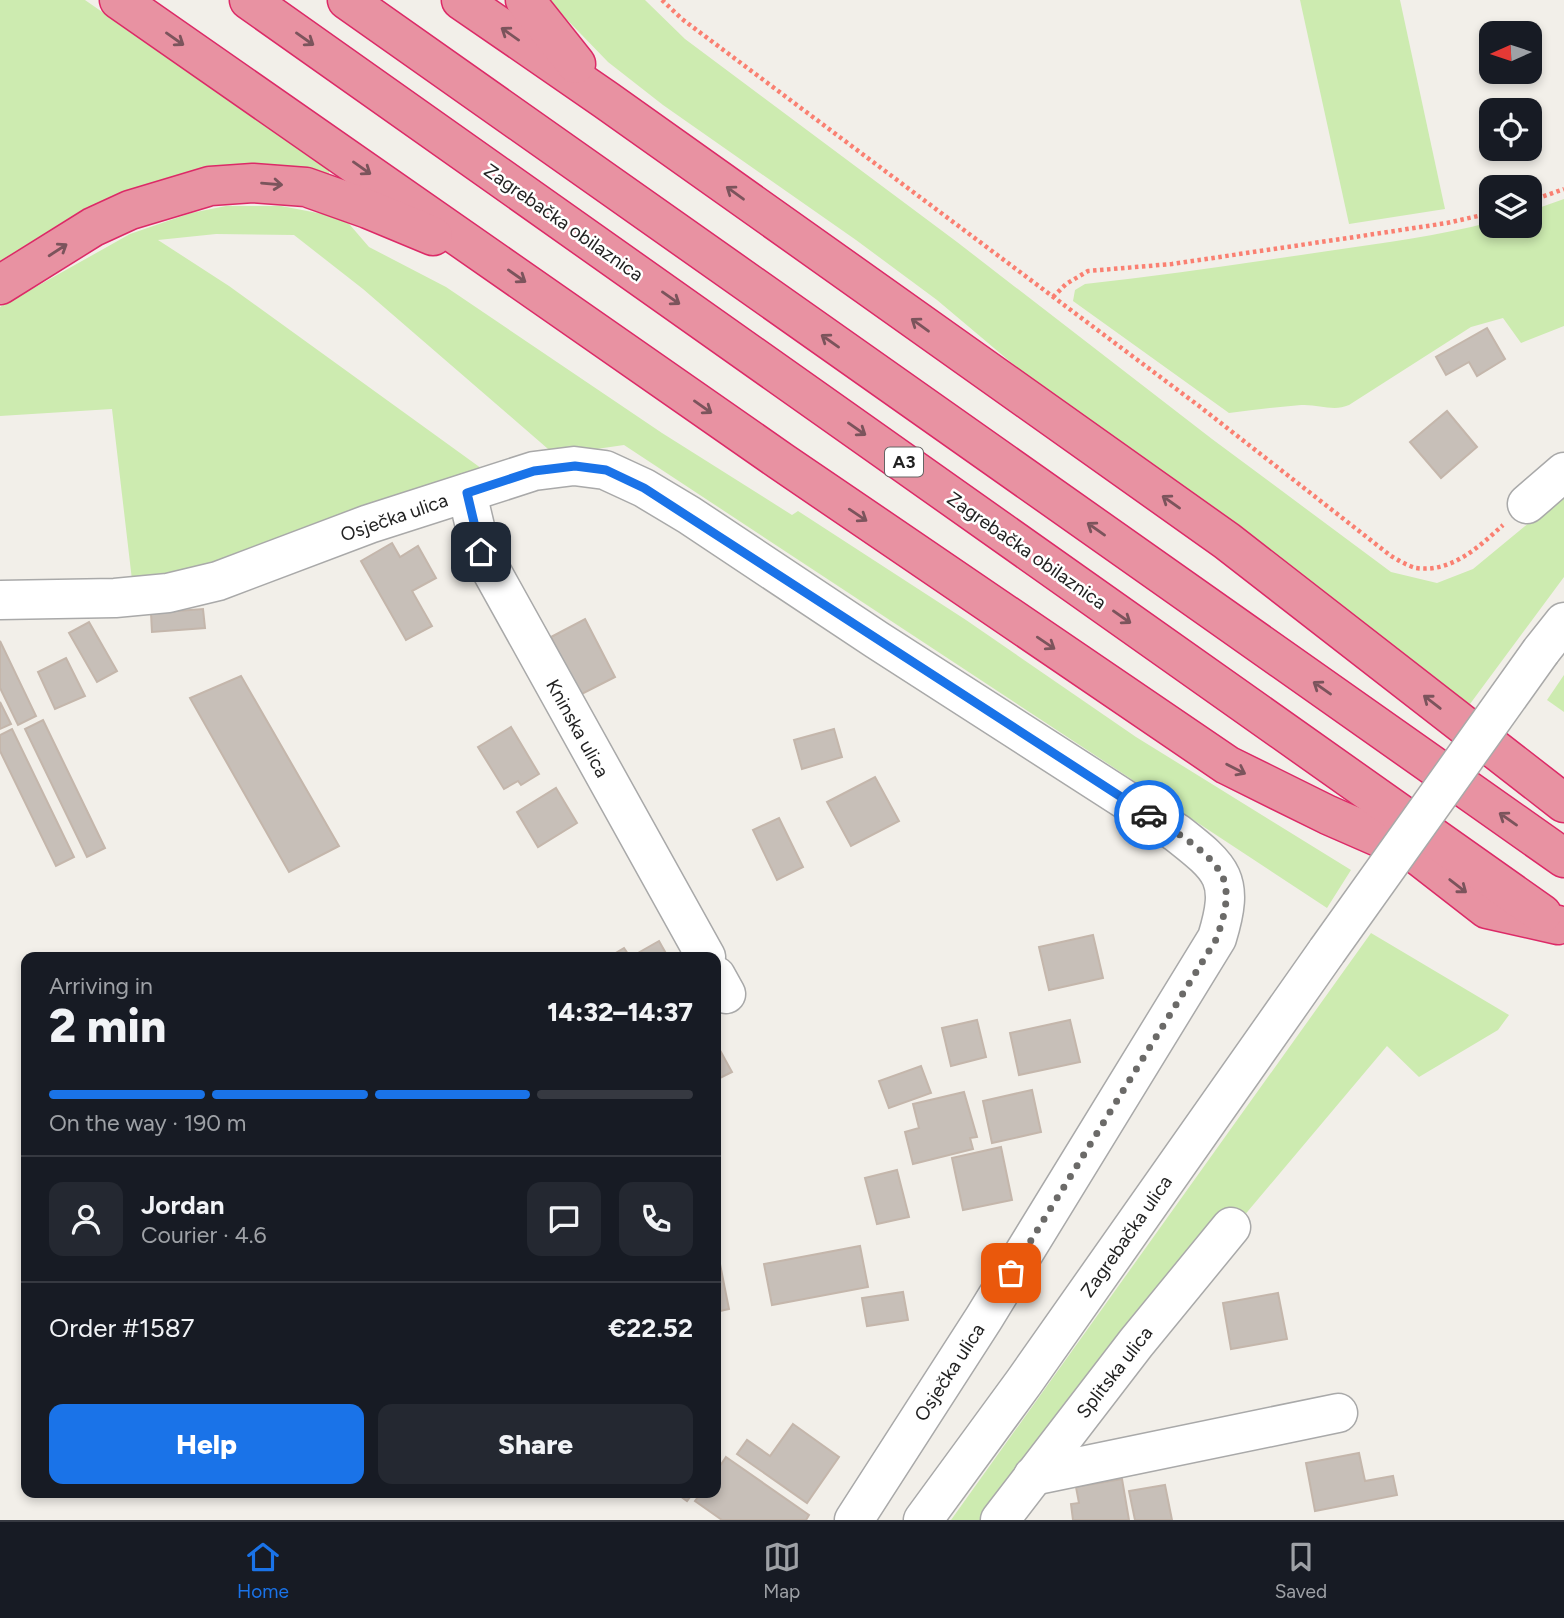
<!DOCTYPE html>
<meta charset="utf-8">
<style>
:root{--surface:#171b24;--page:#242831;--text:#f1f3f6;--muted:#9ea1a6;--line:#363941;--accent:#1a73e8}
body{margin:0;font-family:Figtree,sans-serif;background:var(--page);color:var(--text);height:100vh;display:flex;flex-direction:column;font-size:26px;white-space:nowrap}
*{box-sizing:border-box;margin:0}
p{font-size:23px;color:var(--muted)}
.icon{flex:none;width:38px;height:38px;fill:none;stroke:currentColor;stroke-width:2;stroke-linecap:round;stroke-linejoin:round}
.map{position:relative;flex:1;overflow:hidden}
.drawer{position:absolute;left:21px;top:952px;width:700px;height:546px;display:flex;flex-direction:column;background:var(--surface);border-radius:14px;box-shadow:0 4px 10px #0003}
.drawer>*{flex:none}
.needle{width:46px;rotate:267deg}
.tools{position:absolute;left:1479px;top:21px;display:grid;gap:14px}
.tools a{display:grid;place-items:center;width:63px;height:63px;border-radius:14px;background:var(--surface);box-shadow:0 4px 10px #0003;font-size:35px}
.pin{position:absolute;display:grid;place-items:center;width:60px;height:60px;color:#fff;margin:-30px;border-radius:14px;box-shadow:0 4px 10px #0006}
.courier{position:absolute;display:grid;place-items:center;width:70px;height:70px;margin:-35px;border:5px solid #1a73e8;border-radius:50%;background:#fff;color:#222;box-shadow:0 2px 9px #0007}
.head em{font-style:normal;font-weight:800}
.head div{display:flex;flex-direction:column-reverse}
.head{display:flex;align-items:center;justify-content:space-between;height:119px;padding:0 28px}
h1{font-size:46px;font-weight:800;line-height:52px}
.bar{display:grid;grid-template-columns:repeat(4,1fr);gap:10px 7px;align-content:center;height:84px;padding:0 28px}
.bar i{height:9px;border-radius:5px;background:var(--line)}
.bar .current{background:var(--accent)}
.bar p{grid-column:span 4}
.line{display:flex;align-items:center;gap:18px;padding:0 28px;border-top:2px solid var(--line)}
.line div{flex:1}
.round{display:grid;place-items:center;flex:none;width:74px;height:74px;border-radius:14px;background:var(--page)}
.button{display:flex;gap:14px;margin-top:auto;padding:14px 28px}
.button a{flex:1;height:80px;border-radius:14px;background:var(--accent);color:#fff;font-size:28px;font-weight:800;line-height:80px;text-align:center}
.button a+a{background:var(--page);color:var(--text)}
.dock{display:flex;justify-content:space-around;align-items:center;height:98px;border-top:2px solid var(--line);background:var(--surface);font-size:19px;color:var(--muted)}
.dock a{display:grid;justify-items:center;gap:4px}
.dock .current{color:var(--accent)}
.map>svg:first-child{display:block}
.grass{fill:#cdebb0}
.building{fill:#c7bfb8;stroke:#c4b6ab;stroke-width:2}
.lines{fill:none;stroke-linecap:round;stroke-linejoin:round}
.minor-casing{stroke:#a9a9a9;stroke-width:41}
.highway-casing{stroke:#dc2a67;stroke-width:41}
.path{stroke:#fa8072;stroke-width:4.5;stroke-dasharray:3.5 3.5;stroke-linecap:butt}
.minor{stroke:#fff;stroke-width:38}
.highway{stroke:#e892a2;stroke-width:38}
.minor-bridge-casing{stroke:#a9a9a9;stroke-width:41;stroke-linecap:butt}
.minor-bridge{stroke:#fff;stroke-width:38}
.oneway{stroke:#7b545c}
.done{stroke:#6b6a68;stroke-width:7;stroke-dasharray:0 12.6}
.route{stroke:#1a73e8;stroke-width:9}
.labels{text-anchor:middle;stroke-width:5;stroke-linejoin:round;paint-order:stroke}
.shield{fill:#fff;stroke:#646464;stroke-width:2}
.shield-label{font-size:18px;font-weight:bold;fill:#222}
.street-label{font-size:19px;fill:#222;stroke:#fff}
</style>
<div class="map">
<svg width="1564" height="1520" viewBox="0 0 1564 1520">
<rect width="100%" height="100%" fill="#f2efe9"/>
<g class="grass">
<path d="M0 0H85L329 170V175L282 168 0 263Z"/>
<path d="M548 0H645L685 39 957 242 1212 439 1391 572 1437 583 1473 569 1564 494V577L1467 708 1358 618 1229 522 1039 386 937 300 856 240 663 105 608 62Z"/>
<path d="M1300 0H1400L1445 209 1349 224Z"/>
<path d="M1564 199V326L1521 343 1503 318 1471 327 1349 405C1333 412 1319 404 1301 405 1277 407 1253 410 1229 413L1073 301 1075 290 1085 284C1167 275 1247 263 1328 251 1383 243 1438 236 1491 222V226H1530V211Z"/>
<path d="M226 206H281L344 218 369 247 446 287 662 433 792 515 798 511 966 620 1136 737 1351 870 1327 908 624 445 555 455 363 289 294 235 216 234 158 240 229 286 485 471 216 562 179 572 132 580 112 409 0 416V307L130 234 191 213Z"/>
<path d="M1564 675V712L1547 700Z"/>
<path d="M1371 933 1509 1015 1498 1030 1419 1077 1387 1046 988 1520H951Z"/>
</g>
<g class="building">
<path d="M1487 328 1505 359 1477 376 1469 362 1446 375 1436 357Z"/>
<path d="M1447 411 1477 447 1441 478 1410 442Z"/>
<path d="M392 543 400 557 418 546 436 578 412 591 432 626 406 640 361 561Z"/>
<path d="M203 609 205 628 152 632 151 613Z"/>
<path d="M585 619 615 677 570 700 550 662 561 657 551 637Z"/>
<path d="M89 622 117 671 97 682 69 633Z"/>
<path d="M0 641 36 716 18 725 0 688Z"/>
<path d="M66 658 85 696 55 709 38 672Z"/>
<path d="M241 676 339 846 289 872 190 698Z"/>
<path d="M0 702 11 724 0 729Z"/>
<path d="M43 720 105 848 87 857 25 729Z"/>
<path d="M511 727 539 774 521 785 518 781 504 789 478 747Z"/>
<path d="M12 729 74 857 56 866 0 751V735Z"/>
<path d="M834 729 842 757 802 769 794 740Z"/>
<path d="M875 777 899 821 851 846 827 802Z"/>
<path d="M556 788 577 823 538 847 517 812Z"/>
<path d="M779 818 803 867 777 880 753 830Z"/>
<path d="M1093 935 1103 978 1049 990 1039 947Z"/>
<path d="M659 941 668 957H631Z"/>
<path d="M624 948 630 957H609Z"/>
<path d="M977 1020 986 1057 951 1066 942 1028Z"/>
<path d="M1070 1020 1080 1062 1019 1075 1010 1033Z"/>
<path d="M716 1043 732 1072 716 1080Z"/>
<path d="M921 1066 931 1093 889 1108 879 1081Z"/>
<path d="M1032 1090 1041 1132 992 1143 983 1101Z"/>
<path d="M964 1092 977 1137 970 1138 973 1149 913 1164 905 1132 919 1128 913 1104Z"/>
<path d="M1001 1147 1012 1200 963 1210 952 1158Z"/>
<path d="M897 1170 909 1217 877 1224 865 1178Z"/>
<path d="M860 1246 868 1287 772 1305 764 1264Z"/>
<path d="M720 1264 729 1309 716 1312V1265Z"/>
<path d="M903 1292 908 1320 867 1326 862 1298Z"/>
<path d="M1278 1293 1287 1339 1231 1349 1223 1303Z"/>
<path d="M793 1424 839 1457 807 1503 737 1454 747 1440 770 1456Z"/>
<path d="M1359 1453 1365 1481 1393 1476 1397 1495 1315 1511 1306 1463Z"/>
<path d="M726 1457 809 1515 806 1520H722L695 1501 701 1493H716V1472Z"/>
<path d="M1122 1479 1129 1520H1073L1071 1504 1079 1503 1076 1487Z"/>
<path d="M1165 1485 1172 1520H1135L1129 1491Z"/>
<path d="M676 1493H693L687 1501Z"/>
</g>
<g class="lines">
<defs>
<g id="minor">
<path d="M467 493 481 552 706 957"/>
<path d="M1527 504 1564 472"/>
<path d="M0 600 115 598 168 593 218 581 369 524 534 471 574 466 605 470 644 488 689 515 877 640 1177 833C1223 869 1235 879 1217 938L984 1318 854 1520"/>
<path d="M1541 651 1564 622"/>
<path d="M716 976 726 994"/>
<path d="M1033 1476 1338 1413"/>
<path d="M923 1520 1024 1382 1327 951"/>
<path d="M1000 1520 1136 1343 1231 1227"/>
</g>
<g id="highway">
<path d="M119 0 782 462 1227 765 1328 815 1415 853 1487 909 1558 925"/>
<path d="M249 0 1542 914"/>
<path d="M347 0 1564 858"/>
<path d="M461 0 606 100 1227 541 1564 803"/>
<path d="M525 0 576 64"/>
<path d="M0 285 93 227 130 210 210 186 253 183 306 187 368 209 433 236"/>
</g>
</defs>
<use href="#minor" class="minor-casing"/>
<use href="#highway" class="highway-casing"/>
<g class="path">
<path d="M662 0 682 19 1199 406 1391 556C1398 560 1408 566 1416 568 1451 573 1479 547 1503 525"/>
<path d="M1530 201 1564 189"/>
<path d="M1053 297 1066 284 1088 271 1172 264 1348 238 1447 223 1491 213"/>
</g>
<use href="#minor" class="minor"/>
<use href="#highway" class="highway"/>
<defs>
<path id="minor-bridge" d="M1327 951 1541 651"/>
</defs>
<use href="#minor-bridge" class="minor-bridge-casing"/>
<use href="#minor-bridge" class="minor-bridge"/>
</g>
<defs><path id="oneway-shaft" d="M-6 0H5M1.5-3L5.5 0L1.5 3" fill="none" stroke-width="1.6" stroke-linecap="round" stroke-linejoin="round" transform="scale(1.75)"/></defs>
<g class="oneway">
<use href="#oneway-shaft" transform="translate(510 34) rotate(-145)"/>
<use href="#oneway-shaft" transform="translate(175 39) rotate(35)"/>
<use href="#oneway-shaft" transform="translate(305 39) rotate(35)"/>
<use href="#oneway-shaft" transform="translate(362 168) rotate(35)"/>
<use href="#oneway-shaft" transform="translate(272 184) rotate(5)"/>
<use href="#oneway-shaft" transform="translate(735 193) rotate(-144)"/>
<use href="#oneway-shaft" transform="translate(58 250) rotate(-33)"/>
<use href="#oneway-shaft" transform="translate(517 276) rotate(35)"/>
<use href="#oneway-shaft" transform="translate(671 298) rotate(35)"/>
<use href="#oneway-shaft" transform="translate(920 325) rotate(-144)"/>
<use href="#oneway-shaft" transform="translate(830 341) rotate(-145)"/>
<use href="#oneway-shaft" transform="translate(703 407) rotate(35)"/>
<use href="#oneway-shaft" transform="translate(857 429) rotate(35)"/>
<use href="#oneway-shaft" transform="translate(1171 502) rotate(-145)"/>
<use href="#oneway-shaft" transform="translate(858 515) rotate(34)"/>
<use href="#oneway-shaft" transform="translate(1096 529) rotate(-145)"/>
<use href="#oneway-shaft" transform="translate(1122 617) rotate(35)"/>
<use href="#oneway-shaft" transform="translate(1046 643) rotate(34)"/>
<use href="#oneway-shaft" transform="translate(1322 688) rotate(-145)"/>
<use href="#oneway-shaft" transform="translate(1432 702) rotate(-142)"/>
<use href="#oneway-shaft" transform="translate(1236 769) rotate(27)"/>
<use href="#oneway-shaft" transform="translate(1508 819) rotate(-145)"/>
<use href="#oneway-shaft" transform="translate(1458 886) rotate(38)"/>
</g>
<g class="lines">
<path class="done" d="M1011 1273 1217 938C1222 921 1229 903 1225 884 1219 856 1172 830 1149 815"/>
<path class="route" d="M481 552 467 493 534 471 575 466 606 470 644 488 1149 815"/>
</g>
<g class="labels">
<rect class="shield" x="885" y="447.5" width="38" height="29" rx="5"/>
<g class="shield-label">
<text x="904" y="468">A3</text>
</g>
<g class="street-label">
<text transform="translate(564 222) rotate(35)" y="7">Zagrebačka obilaznica</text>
<text transform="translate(394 517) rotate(-19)" y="7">Osječka ulica</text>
<text transform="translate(1027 550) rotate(35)" y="7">Zagrebačka obilaznica</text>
<text transform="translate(578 728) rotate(61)" y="7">Kninska ulica</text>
<text transform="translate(1126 1236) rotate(-55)" y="7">Zagrebačka ulica</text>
<text transform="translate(949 1372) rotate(-57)" y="7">Osječka ulica</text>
<text transform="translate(1114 1372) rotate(-52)" y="7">Splitska ulica</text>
</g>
</g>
</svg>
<div class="tools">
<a><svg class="needle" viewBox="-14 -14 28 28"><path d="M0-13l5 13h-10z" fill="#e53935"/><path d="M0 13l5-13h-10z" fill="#9ea1a6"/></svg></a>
<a><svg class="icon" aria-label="locate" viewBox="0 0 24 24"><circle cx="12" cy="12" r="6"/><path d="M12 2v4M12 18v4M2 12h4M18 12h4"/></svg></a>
<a><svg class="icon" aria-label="layers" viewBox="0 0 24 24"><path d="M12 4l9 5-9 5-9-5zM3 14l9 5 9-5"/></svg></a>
</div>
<div class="pin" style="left:1011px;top:1273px;background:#ea580c"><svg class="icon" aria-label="bag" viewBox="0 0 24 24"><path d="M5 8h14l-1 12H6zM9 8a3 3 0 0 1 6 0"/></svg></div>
<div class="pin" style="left:481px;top:552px;background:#1f2937"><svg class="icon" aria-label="home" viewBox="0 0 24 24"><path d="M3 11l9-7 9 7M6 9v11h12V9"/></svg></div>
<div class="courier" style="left:1149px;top:815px"><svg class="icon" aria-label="car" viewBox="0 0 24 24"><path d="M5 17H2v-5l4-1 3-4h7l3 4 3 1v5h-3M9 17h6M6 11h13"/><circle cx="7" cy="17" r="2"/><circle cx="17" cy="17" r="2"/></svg></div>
<section class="drawer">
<div class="head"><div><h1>2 min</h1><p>Arriving in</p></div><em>14:32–14:37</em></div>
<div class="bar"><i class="current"></i><i class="current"></i><i class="current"></i><i></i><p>On the way · 190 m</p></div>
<div class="line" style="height:126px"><a class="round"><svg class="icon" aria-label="person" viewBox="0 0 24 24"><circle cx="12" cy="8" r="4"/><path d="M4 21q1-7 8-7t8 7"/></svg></a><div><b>Jordan</b><p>Courier · 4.6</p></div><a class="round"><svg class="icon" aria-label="chat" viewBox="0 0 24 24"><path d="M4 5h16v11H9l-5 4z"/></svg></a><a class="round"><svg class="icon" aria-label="phone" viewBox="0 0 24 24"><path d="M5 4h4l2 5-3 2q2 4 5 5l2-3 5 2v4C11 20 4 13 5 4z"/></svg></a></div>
<div class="line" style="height:91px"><div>Order #1587</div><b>€22.52</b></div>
<div class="button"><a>Help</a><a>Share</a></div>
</section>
</div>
<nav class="dock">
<a class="current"><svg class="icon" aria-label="home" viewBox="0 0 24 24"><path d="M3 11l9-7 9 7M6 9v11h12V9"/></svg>Home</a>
<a><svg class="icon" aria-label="map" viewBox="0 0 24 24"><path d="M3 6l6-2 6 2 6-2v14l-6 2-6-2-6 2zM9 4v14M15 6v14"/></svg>Map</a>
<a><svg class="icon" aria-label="saved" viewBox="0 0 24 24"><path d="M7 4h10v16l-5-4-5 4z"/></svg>Saved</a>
</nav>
